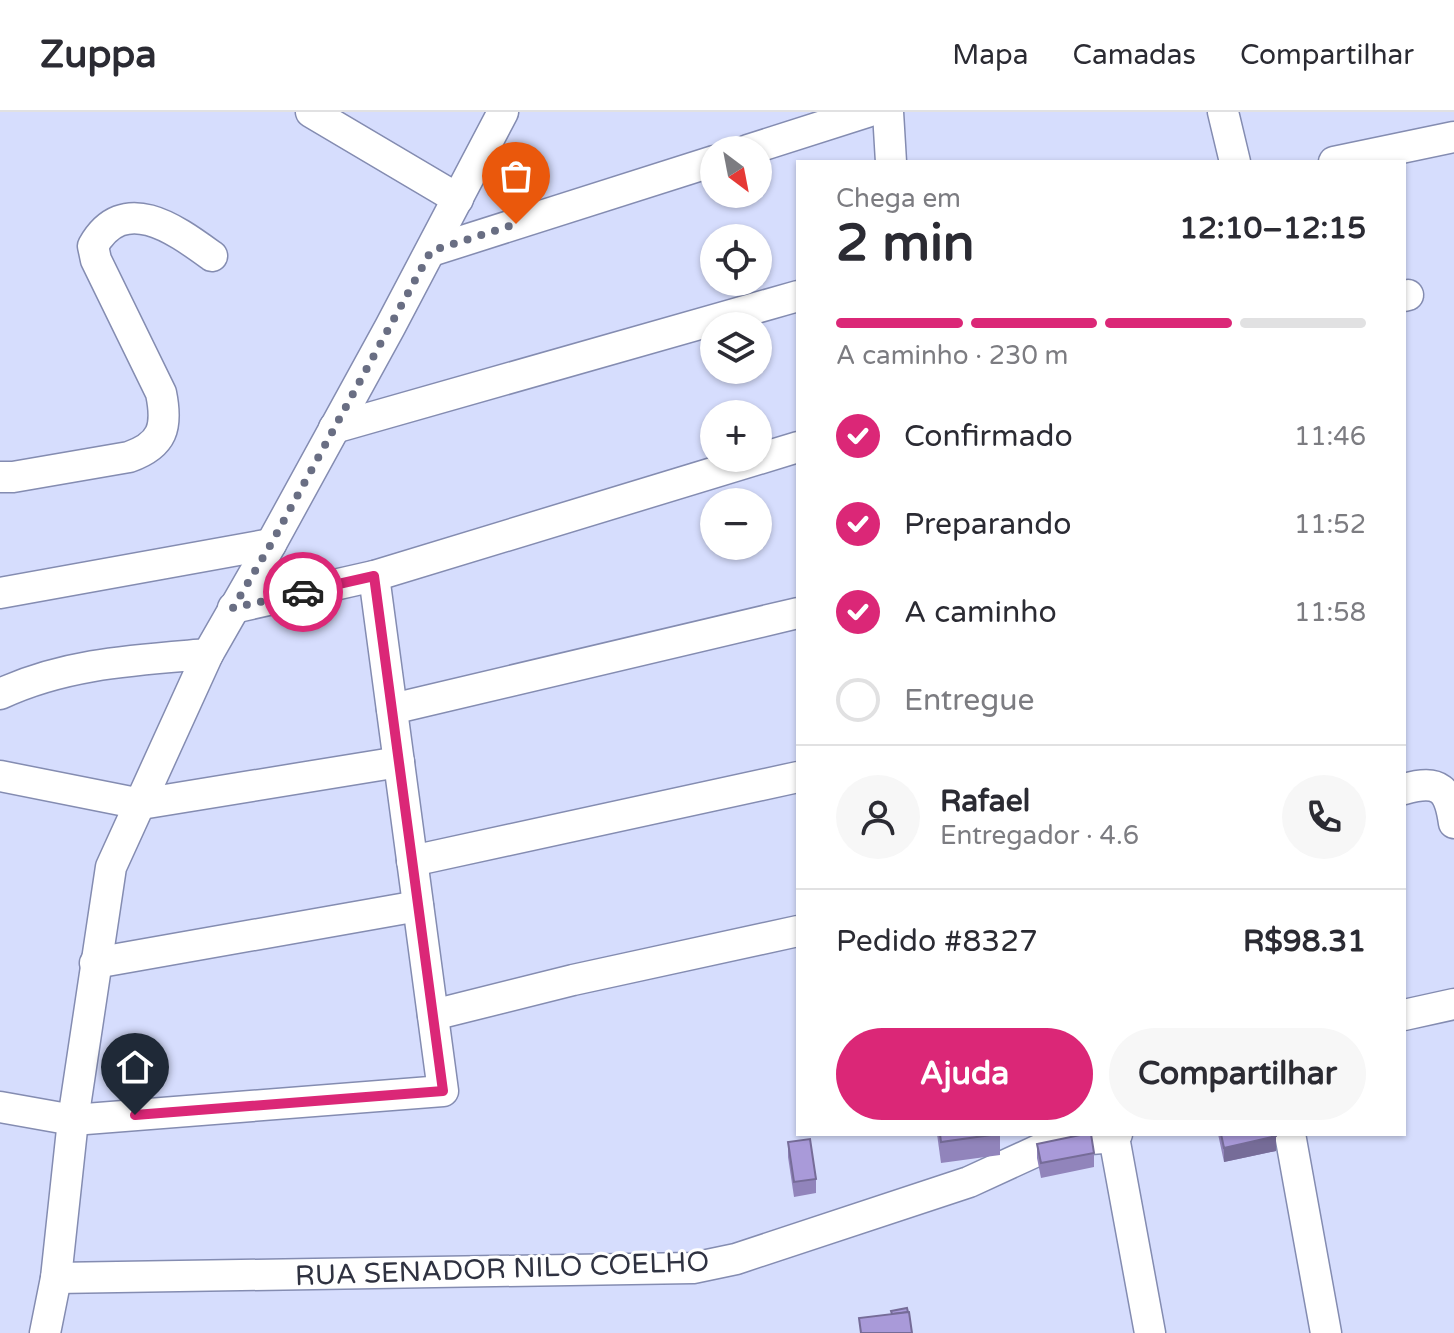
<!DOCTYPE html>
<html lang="pt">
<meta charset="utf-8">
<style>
:root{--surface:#fff;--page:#f7f7f7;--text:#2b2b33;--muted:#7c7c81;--line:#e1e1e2;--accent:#db2777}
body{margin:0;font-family:"Varela Round",sans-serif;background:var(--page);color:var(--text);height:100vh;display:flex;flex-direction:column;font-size:30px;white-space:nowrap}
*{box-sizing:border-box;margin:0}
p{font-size:26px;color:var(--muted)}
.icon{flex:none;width:44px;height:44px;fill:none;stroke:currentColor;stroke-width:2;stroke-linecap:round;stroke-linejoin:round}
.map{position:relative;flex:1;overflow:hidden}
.side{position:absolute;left:796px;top:48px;width:610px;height:976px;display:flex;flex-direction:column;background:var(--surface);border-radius:0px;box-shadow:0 2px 6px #0004}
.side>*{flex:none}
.needle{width:52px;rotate:148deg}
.tools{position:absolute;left:700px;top:24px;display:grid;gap:16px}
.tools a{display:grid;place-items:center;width:72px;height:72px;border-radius:50%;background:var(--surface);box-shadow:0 2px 6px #0004;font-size:40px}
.pin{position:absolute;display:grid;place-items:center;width:68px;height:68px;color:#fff;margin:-82px -34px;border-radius:50% 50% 50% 0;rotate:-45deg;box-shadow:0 0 8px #0007}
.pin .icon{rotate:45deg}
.courier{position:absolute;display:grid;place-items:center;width:80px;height:80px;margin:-40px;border:6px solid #db2777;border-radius:50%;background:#fff;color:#222;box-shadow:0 2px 10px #0007}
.headline em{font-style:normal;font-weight:700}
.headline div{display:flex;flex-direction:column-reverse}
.headline{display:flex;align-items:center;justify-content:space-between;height:136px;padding:0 40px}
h1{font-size:52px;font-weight:700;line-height:60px}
.bar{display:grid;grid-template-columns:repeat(4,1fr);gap:12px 8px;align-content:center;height:96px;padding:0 40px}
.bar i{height:10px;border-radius:6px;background:var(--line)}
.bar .selected{background:var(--accent)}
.bar p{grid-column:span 4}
.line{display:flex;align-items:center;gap:20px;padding:0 40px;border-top:2px solid var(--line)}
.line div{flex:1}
.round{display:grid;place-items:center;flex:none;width:84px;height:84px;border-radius:42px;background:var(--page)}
ol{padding:0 40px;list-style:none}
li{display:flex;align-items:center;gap:24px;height:88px}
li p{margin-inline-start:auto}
li .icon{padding:8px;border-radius:50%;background:var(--accent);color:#fff;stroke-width:4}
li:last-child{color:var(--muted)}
li i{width:44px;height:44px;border:4px solid var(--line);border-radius:50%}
.button{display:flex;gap:16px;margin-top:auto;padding:16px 40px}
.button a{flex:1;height:92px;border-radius:48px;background:var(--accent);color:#fff;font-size:32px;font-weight:700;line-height:92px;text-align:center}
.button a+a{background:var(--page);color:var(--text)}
header{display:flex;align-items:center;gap:48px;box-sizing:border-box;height:112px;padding:0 40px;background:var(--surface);border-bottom:2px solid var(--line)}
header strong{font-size:38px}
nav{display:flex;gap:44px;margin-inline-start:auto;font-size:28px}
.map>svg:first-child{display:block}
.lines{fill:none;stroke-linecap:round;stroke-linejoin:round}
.minor-casing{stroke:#848cb1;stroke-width:33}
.minor{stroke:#fff;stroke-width:30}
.wall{fill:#9184bb}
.shaded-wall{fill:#766c98}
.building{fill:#a99ad9;stroke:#766c98;stroke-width:2}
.done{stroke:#696e83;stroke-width:8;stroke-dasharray:0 14.4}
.route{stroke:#db2777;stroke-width:10}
.labels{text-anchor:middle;stroke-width:6;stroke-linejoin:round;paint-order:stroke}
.street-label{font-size:28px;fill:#2f3241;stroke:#fff}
</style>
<header>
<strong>Zuppa</strong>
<nav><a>Mapa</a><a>Camadas</a><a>Compartilhar</a></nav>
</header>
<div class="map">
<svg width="1454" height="1221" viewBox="0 0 1454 1221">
<rect width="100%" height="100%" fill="#d6ddfd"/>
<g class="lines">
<defs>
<g id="minor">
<path d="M311 0 458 87"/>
<path d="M888 0 891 50"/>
<path d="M1223 0 1235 50"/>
<path d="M748 38 867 0"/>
<path d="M1334 50 1454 25"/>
<path d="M431 139 714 49"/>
<path d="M1404 184 1408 183"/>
<path d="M334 316 798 184"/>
<path d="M0 365H13L129 345C163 333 168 315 161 281L96 148 93 134C124 79 176 118 212 144"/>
<path d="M0 481 271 432"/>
<path d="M233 496 374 464 798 335"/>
<path d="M0 582C66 551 136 548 208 542"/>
<path d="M392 597 798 501"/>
<path d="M0 664 141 692 399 650"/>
<path d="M1404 677C1440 667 1449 677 1454 711"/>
<path d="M412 749 798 665"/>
<path d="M95 851 418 794"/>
<path d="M433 903 573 868 798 819"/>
<path d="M1404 903 1454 892"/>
<path d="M0 995 73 1008 443 979 374 464"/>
<path d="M1290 1022 1326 1221"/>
<path d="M1114 1025 1150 1221"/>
<path d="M56 1166 693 1156 736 1147 969 1070 1056 1030 1114 1025 1117 1022"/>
<path d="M45 1221 56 1166 73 1008 111 755 208 542 271 432 390 215 503 0"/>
</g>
</defs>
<use href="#minor" class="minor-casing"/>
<use href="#minor" class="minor"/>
</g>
<g class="wall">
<path d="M937 1022H1000V1043L941 1051Z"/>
<path d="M1218 1022H1276V1039L1224 1050Z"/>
<path d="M788 1030 816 1067V1081L794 1085 788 1045Z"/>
<path d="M1037 1032 1094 1041V1055L1041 1066 1037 1046Z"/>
</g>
<path class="shaded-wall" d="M1276 1024V1039L1224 1050V1036Z"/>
<g class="building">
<path d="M940 1022H998L941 1030Z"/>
<path d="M1085 1022H1091L1094 1041 1041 1051 1037 1032Z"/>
<path d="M1221 1022H1276V1024L1224 1036Z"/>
<path d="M810 1027 816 1067 794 1070 788 1030Z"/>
<path d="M907 1196 908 1200 892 1202 891 1199Z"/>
<path d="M909 1200 912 1221H861L859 1206Z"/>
</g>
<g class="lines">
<path class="done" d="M303 480 233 496 271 432 431 139 516 112"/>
<path class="route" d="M135 1003 443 979 374 464 303 480"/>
</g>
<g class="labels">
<g class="street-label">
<text transform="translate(502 1156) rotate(-2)" y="10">RUA SENADOR NILO COELHO</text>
</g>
</g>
</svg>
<div class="tools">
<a><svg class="needle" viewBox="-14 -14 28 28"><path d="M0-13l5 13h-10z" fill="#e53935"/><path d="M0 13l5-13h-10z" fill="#7c7c81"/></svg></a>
<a><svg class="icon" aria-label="locate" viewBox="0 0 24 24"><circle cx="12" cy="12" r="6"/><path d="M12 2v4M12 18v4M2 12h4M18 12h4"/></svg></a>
<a><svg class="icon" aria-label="layers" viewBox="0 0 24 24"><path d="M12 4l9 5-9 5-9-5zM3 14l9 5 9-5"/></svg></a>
<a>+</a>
<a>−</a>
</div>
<div class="pin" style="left:516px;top:112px;background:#ea580c"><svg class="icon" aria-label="bag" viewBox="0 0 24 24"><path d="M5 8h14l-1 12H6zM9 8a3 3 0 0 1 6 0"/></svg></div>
<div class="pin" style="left:135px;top:1003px;background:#1f2937"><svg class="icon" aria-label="home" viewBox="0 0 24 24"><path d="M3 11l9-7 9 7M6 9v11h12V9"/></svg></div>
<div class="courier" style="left:303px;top:480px"><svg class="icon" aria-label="car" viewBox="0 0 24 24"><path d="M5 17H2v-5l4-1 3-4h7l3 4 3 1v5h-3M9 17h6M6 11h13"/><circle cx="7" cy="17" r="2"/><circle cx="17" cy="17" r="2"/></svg></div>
<section class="side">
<div class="headline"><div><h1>2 min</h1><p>Chega em</p></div><em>12:10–12:15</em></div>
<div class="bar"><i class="selected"></i><i class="selected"></i><i class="selected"></i><i></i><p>A caminho · 230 m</p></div>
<ol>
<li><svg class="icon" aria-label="check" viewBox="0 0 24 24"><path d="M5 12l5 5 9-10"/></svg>Confirmado<p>11:46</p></li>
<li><svg class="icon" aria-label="check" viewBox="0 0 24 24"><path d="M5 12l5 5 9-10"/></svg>Preparando<p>11:52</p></li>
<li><svg class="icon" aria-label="check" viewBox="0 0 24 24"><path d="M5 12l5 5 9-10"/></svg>A caminho<p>11:58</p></li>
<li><i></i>Entregue</li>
</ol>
<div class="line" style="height:144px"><a class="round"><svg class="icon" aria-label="person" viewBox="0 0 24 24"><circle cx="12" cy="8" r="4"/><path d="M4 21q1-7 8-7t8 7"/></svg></a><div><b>Rafael</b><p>Entregador · 4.6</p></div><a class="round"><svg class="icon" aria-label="phone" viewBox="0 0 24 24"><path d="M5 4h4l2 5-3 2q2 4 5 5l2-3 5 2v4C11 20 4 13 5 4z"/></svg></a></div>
<div class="line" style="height:104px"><div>Pedido #8327</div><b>R$98.31</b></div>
<div class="button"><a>Ajuda</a><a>Compartilhar</a></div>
</section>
</div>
